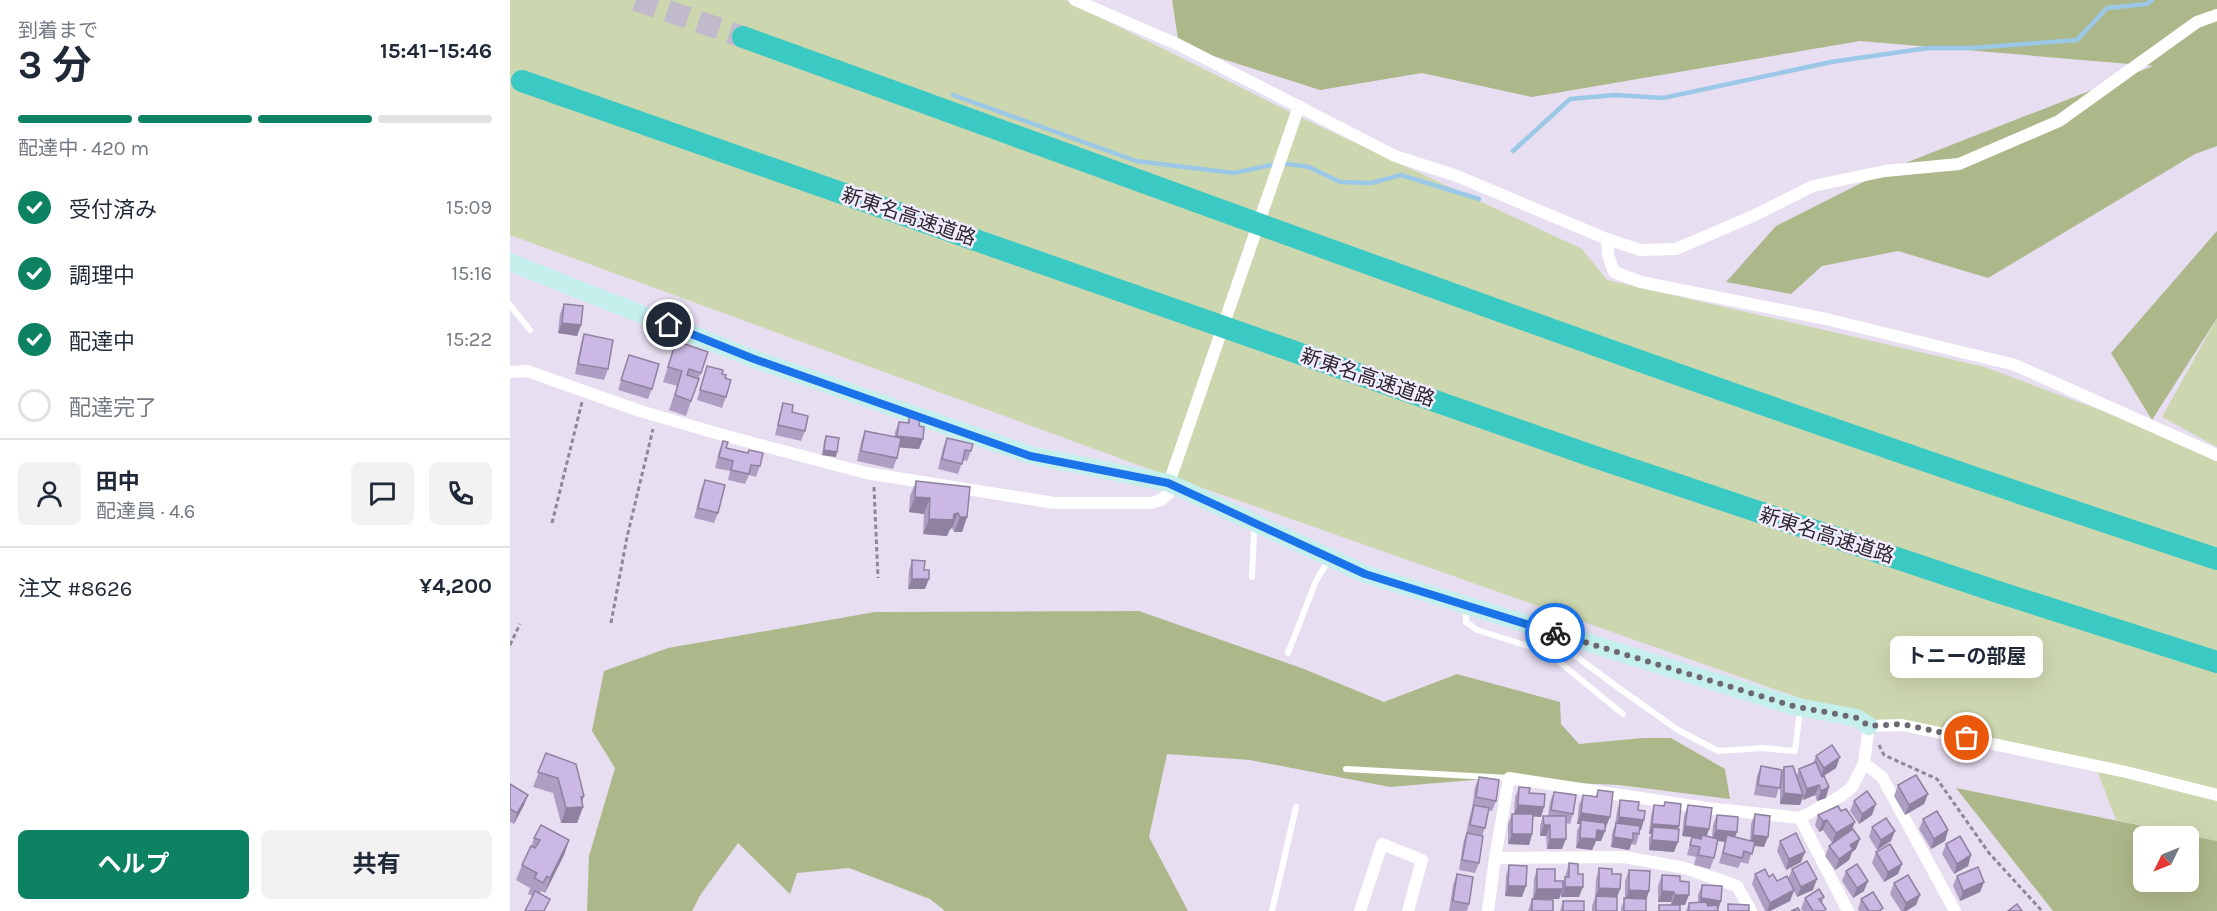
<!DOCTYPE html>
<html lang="ja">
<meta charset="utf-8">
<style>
:root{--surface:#fff;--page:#f2f2f3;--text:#1f2937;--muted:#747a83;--line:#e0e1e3;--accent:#0c8262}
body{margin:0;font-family:Karla,"Noto Sans JP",sans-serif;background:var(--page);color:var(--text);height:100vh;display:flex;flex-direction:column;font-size:22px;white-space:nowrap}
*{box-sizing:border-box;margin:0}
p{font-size:20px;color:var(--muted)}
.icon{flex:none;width:33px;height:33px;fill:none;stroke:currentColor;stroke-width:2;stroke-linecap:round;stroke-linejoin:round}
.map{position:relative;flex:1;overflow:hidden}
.drawer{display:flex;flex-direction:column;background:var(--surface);width:510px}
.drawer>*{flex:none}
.needle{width:39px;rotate:227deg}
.controls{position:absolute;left:1623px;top:826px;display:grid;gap:12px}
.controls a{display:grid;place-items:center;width:66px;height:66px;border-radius:9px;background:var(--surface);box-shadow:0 6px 24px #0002;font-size:30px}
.pin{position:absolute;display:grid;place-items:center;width:51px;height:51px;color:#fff;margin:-26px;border:3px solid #fff;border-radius:50%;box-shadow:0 2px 6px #0007}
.courier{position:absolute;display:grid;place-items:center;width:60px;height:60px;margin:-30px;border:4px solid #1a73e8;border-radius:50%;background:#fff;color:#222;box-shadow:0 2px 8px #0007}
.bubble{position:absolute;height:42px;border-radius:9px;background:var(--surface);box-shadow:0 6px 24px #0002;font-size:20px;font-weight:700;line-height:42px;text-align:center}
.overview em{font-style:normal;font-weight:700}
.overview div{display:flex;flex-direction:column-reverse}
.overview{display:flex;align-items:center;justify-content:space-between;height:102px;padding:0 18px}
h1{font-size:39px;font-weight:700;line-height:45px}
.bar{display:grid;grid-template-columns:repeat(4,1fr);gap:9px 6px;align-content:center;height:72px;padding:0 18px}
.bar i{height:8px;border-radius:4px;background:var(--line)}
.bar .active{background:var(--accent)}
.bar p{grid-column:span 4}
.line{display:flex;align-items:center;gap:15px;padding:0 18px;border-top:2px solid var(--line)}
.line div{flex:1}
.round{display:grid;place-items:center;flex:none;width:63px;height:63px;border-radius:9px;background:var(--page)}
ol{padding:0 18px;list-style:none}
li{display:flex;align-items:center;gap:18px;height:66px}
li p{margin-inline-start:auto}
li .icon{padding:6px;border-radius:50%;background:var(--accent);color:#fff;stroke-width:4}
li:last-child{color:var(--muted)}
li i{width:33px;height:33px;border:3px solid var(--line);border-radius:50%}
.cta{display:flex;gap:12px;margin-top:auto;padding:12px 18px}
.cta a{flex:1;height:69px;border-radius:9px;background:var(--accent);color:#fff;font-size:24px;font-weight:700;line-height:69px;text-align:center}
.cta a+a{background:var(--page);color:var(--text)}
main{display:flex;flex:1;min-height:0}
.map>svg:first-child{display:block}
.green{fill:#cdd7af}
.forest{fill:#adb88a;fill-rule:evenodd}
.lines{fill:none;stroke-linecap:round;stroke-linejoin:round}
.stream{stroke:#9cc8e7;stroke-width:4.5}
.highway-tunnel{stroke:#c1baca;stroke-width:22;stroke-dasharray:22 11;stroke-linecap:butt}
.path{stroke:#8e8896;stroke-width:3;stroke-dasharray:4.5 3;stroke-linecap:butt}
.lane{stroke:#fff;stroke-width:6}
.street{stroke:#fff;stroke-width:12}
.secondary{stroke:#c4efed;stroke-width:18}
.highway{stroke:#3bc9c3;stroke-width:22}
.wall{fill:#af9ec4}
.shaded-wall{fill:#8f81a0}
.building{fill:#ccb8e4;stroke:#8f81a0;stroke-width:1.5}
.done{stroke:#6d6873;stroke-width:6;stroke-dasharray:0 10.8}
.route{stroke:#1a73e8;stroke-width:8}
.labels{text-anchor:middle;stroke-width:5;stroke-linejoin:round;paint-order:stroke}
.street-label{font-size:20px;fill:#2b282f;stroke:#f4ecff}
</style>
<main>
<section class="drawer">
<div class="overview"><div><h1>3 分</h1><p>到着まで</p></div><em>15:41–15:46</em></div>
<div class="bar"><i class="active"></i><i class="active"></i><i class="active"></i><i></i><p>配達中 · 420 m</p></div>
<ol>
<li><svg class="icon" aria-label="check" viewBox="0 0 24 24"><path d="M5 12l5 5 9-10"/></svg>受付済み<p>15:09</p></li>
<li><svg class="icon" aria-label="check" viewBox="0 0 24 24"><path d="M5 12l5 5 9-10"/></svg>調理中<p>15:16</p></li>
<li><svg class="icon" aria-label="check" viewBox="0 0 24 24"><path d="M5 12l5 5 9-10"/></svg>配達中<p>15:22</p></li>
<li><i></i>配達完了</li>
</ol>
<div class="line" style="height:108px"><a class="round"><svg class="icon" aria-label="person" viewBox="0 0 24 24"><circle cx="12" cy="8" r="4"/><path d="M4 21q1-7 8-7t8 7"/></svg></a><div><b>田中</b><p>配達員 · 4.6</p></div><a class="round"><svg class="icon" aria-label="chat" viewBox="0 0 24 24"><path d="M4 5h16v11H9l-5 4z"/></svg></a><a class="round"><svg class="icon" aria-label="phone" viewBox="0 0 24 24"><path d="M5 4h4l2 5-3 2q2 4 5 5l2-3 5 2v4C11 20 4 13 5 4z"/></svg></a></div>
<div class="line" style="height:78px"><div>注文 #8626</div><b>¥4,200</b></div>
<div class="cta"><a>ヘルプ</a><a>共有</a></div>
</section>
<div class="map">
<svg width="1707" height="911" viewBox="0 0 1707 911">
<rect width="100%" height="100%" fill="#e7def1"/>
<g class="green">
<path d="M0 0H555L790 117 1072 249 1097 280 1475 367 1707 454V841L1606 820 1585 765 1347 718 653 474 0 235Z"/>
<path d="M1707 318V447L1652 417Z"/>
</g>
<g class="forest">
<path d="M662 0H1707V146L1685 154 1478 278 1388 251 1312 266 1281 294 1216 282 1266 226 1375 171 1643 66 1350 41 1022 97 912 73 810 90 669 45Z"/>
<path d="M1707 231V318L1642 420 1601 353Z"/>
<path d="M629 611 794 669 874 702 947 674 1050 702 1051 724 1069 744 1133 738H1161L1215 769 1220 799 1109 785 975 779 880 787 740 760 657 754 639 837 678 911H435L420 899 339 868 287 873 280 894 228 843 191 894 182 911H77L79 856 105 768 82 731 94 671 158 648 365 612Z"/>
<path d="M1446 788 1707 841V911H1543ZM1634 837H1678V882H1634Z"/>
</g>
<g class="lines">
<g class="stream">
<path d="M443 95 626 161 724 173 771 163 799 167 830 182 861 183 891 175 969 199"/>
<path d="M1003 151 1060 99 1105 95 1153 98 1321 62 1418 48H1461L1567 40 1597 8 1637 4 1642 0"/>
</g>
<path class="highway-tunnel" d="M126 0 233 37"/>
<g class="path">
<path d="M364 487 368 578"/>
<path d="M42 523 72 402"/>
<path d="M101 623 117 537 143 429"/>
<path d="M0 645 10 624"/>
<path d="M1369 745 1374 755 1427 779 1479 853 1532 911"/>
</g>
<g class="lane">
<path d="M0 305 20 330"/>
<path d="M742 577 744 533 746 527"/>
<path d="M956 609V622L967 630 1037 652 1113 714"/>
<path d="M1058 640 1063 654 1106 686 1168 730 1208 751 1252 748 1285 751 1290 710"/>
<path d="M778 653 806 581 818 561"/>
<path d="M836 769 999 778"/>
<path d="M762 911 786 807"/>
</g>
<g class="street">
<path d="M565 0 669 45 885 156 947 176 1097 239 1130 250 1166 249 1243 216 1303 186 1375 171 1449 164 1549 121 1687 22 1707 15"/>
<path d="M1097 239 1098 255 1104 272 1131 282 1316 319 1505 365 1707 455"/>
<path d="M0 372 17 371 130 411 213 435 356 473 544 503H641L651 500 659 493V483L789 106"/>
<path d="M1354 763 1372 777 1445 911"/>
<path d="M1290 818 1338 911"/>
<path d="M985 858 1114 857 1175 868 1227 886 1241 911"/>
<path d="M850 911 872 844 912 860 898 911"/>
<path d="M978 911 985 858 999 778 1197 808 1290 818 1331 796 1342 787 1354 763 1359 726 1392 725 1616 772 1707 795"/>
</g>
<path class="secondary" d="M0 262 244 359 520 455 659 483 855 574 1283 706 1347 718 1359 726"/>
<g class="highway">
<path d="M233 37C723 214 1212 396 1707 559"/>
<path d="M12 81 1082 456 1488 592 1707 662"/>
</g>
</g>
<g class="wall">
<path d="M54 304 71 325 67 336 48 333 50 314Z"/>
<path d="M74 334 98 369 94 380 65 374 71 344Z"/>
<path d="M166 341 198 352 176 416 159 410 167 386 153 382Z"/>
<path d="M119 355 142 389 138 399 108 390Z"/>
<path d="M197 366 212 374 215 378 216 397 212 408 187 400Z"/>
<path d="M273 403 282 412 295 431 291 441 265 435 270 413Z"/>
<path d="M399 417 409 426V449L389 447 387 458 383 469 347 461 351 442 355 431 384 437 385 432 389 422 397 423Z"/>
<path d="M316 436 326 457 312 455 314 441Z"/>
<path d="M437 438 461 451 457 461 453 460 448 474 428 469 433 448Z"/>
<path d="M213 441 216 448 250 466 246 477 239 475 235 484 218 480 220 471 205 468 209 451Z"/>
<path d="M195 480 208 513 204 523 184 518 191 490Z"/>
<path d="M406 481 457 517 452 532H444L442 528 440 529 437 536 413 534 414 514 399 512 400 496Z"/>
<path d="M402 560 415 589H398L399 571Z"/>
<path d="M36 753 73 807 67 823H51L43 793 23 787Z"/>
<path d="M1306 756 1326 768 1314 776 1316 798 1307 801 1305 795 1293 800V798L1290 805 1270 804V783L1266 798 1244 795 1247 776 1251 766 1272 772 1274 767 1287 775 1289 769 1303 763Z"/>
<path d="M969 777 986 801 982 811 978 810 975 828 972 836 969 863 965 873 949 870 953 844 956 834 960 815 962 808 965 787Z"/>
<path d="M0 784 18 795 14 805 4 824 0 822Z"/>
<path d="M1388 785 1418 794 1414 804 1395 815 1384 796Z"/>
<path d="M1009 787 1019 793 1034 807 1031 817 1023 816 1022 834 1019 845 998 844V824L1002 814H1004L1005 797Z"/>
<path d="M1088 790 1096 827H1095V831L1091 841H1086L1082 850 1066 848 1067 831 1070 824H1067L1069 805 1073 795 1086 796Z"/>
<path d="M1044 792 1063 814 1060 824 1056 823 1052 849H1037L1036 836H1030V826L1033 816H1038L1040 802Z"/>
<path d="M1110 800 1128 810 1131 830H1130L1126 845 1121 844 1119 850 1101 847 1102 833 1105 825 1107 811Z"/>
<path d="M1344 801 1362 815 1349 824 1340 811Z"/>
<path d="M1155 802 1168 829 1164 852 1139 850V838L1141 834H1139L1141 816 1144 805 1153 806Z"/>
<path d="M1178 805 1197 836 1202 837 1203 825 1207 815 1225 837 1240 841 1241 824 1245 814 1254 847 1244 846 1238 864 1231 862 1228 868 1209 863 1215 842 1208 841 1204 858 1200 869 1184 865 1186 857 1177 855 1182 837 1172 836 1174 816Z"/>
<path d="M1308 815 1342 830 1346 849 1342 852 1339 860 1325 870 1315 856 1319 846 1322 843 1313 830 1309 832 1305 825Z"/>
<path d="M1413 819 1438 830 1435 841 1421 849 1409 829Z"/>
<path d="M1362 827 1381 841 1367 850 1359 837Z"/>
<path d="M24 838 59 840 54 855 35 893 31 891 30 894 23 896 18 894 20 888 6 880 12 865 21 847Z"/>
<path d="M1270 841 1291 862 1276 870 1267 851Z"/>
<path d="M1436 844 1461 855 1458 866 1444 874 1432 854Z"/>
<path d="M1366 852 1388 874 1374 882 1362 863Z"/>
<path d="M1059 863 1069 897H1051V892L1049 899H1023L1024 879 1027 869 1045 881 1053 884Z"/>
<path d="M999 865 1012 897 995 896 996 876Z"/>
<path d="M1089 868 1102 874 1110 889 1107 897V911H1082V906L1085 898 1086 879Z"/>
<path d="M1282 869 1303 890 1287 897 1284 891 1280 901 1260 911H1255L1242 884 1245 874 1259 877 1267 881 1278 879Z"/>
<path d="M1119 870 1136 900V911H1111V908L1115 898V881Z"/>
<path d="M1336 871 1354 891 1343 898 1332 881Z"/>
<path d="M947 874 959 904 957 911H939L943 885Z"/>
<path d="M1152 875 1170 881 1175 905H1161V902H1148V886Z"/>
<path d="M1447 876 1474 882 1470 892 1450 901 1443 886Z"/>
<path d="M1384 883 1410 895 1406 905 1396 911H1391L1380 894Z"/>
<path d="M1192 885 1211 901 1208 911H1176L1179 903 1188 902V895Z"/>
<path d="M1314 897 1312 903 1315 911H1293L1291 909 1295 898Z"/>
<path d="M1022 899 1043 911H1018Z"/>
<path d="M1351 899 1372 911H1349L1348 909Z"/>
<path d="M1053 901 1074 911H1050Z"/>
</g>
<g class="shaded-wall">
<path d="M52 323 71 325 67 336 48 333Z"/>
<path d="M387 436 413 439 409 449 383 447Z"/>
<path d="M314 450 327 452 326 457 312 455Z"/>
<path d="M405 497 420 498 414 514 399 512Z"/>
<path d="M448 513 442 528 440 529 437 536 413 534 419 519Z"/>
<path d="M450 517H457L452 532H444Z"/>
<path d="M402 579H419L415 589H398Z"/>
<path d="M1330 757 1326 768 1310 778 1314 768Z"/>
<path d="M1309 785 1305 795 1293 800 1297 789Z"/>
<path d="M1319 787 1316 798 1307 801 1311 791Z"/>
<path d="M1274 793 1293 795 1290 805 1270 804Z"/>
<path d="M1418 794 1414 804 1395 815 1399 805Z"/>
<path d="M18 795 14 805 4 824 7 813Z"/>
<path d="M74 796 70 807H73L67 823H51L56 808 71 797Z"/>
<path d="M1366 804 1362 815 1349 824 1352 814Z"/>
<path d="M1008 805 1034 807 1031 817 1004 815Z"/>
<path d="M1071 813 1100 817 1096 827 1071 824V820L1070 824H1067Z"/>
<path d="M1109 817 1134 820 1131 830 1106 827Z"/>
<path d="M1317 820 1313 830 1309 832 1313 821Z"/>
<path d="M1345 822 1341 832 1322 843 1326 833Z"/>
<path d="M1142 824 1169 826 1165 836 1143 827 1141 834H1139Z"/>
<path d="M1034 825H1040L1036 836H1030Z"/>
<path d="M1175 826 1199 829 1196 839 1192 835 1191 838 1172 836Z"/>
<path d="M1087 830 1095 831 1091 841H1086L1082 850 1066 848 1070 838Z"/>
<path d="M1206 830 1227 832 1223 843 1217 835 1215 842 1202 840Z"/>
<path d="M1438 830 1435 841 1421 849 1424 839Z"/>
<path d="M1385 831 1381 841 1367 850 1371 840Z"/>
<path d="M1002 834H1022L1019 845 998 844Z"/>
<path d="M1243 835 1258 837 1254 847 1239 845Z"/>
<path d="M1104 837 1123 840 1119 850 1101 847Z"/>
<path d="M1040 839H1056L1052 849H1037Z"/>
<path d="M1350 839 1346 849 1342 852 1339 860 1325 870 1329 859 1340 845Z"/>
<path d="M59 840 54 855 35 893 40 878Z"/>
<path d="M1142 840 1168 842 1164 852 1139 850Z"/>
<path d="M1295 852 1291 862 1276 870 1279 859Z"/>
<path d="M1461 855 1458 866 1444 874 1447 864Z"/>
<path d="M1392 864 1388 874 1374 882 1378 872Z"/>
<path d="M1307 879 1303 890 1287 897 1291 887Z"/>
<path d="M1358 881 1354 891 1343 898 1347 888Z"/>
<path d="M1474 882 1470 892 1450 901 1453 891Z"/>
<path d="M998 886H1016L1012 897 995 896Z"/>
<path d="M1055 887H1073L1069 897H1051Z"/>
<path d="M1089 888 1110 889 1106 900 1086 896 1085 898Z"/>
<path d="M1027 889H1053L1049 899H1023Z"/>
<path d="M1119 890 1139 891 1136 901H1115Z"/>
<path d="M1284 890 1280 901 1260 911H1257L1260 903Z"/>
<path d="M1152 891 1164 892 1161 902H1148Z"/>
<path d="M1165 895H1179L1175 905H1161Z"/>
<path d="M1410 895 1406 905 1396 911H1393L1396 903Z"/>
<path d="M1191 898 1211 901 1207 911 1187 909Z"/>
</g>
<g class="building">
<path d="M54 304 73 306 71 325 52 323Z"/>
<path d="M74 334 103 340 98 369 68 364Z"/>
<path d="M166 341 198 352 191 373 179 369 177 375 189 379 181 401 165 395 172 371 158 367Z"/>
<path d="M119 355 149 364 142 389 111 380Z"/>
<path d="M197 366 213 370 212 374 216 375 215 378 221 380 216 397 190 390Z"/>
<path d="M273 403 283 405 282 412 298 416 295 431 268 425Z"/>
<path d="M399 417 410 418 409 426 414 427 413 439 387 436 389 422 399 423Z"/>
<path d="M355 431 391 438 387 458 351 451Z"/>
<path d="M316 436 329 438 327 452 314 450Z"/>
<path d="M437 438 463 444 461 451 455 450 452 464 432 459Z"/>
<path d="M213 441 218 442 216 448 238 453 239 450 253 453 250 466 241 465 239 474 221 470 223 461 209 457Z"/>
<path d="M195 480 215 485 208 513 188 508Z"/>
<path d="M406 481 460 487 457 517H450L448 513 444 514 443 520 419 519 420 498 405 497Z"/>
<path d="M402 560 415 561 414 570H419V579H402Z"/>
<path d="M1322 745 1330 757 1314 768 1306 756Z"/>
<path d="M36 753 66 764 74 796 71 797 73 807 56 808 48 778 28 772Z"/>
<path d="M1306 762 1312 777 1314 776 1319 787 1311 791 1309 785 1297 789 1289 769Z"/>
<path d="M1251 766 1272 770 1270 788 1248 785Z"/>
<path d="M1283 766 1293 795 1274 793V767Z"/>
<path d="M1406 775 1418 794 1399 805 1388 785Z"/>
<path d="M969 777 989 780 986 801 966 797Z"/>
<path d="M0 784 18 795 7 813 0 809Z"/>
<path d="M1009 787 1020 788 1019 793 1035 794 1034 807 1008 805Z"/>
<path d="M1088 790 1103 792 1100 817 1071 813 1073 795 1087 797Z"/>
<path d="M1357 791 1366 804 1352 814 1344 801Z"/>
<path d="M1044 792 1066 795 1063 814 1041 810Z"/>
<path d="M1110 800 1129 802 1128 810 1135 811 1134 820 1109 817Z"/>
<path d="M1155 802 1171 804 1169 826 1142 824 1144 805 1154 806Z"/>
<path d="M964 805 979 808 975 828 960 825Z"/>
<path d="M1178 805 1202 808 1199 829 1175 826Z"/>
<path d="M1328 806 1331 811 1336 809 1345 822 1326 833 1317 820 1313 821 1308 815Z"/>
<path d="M1427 811 1438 830 1424 839 1413 819Z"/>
<path d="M1002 814H1023L1022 834H1002Z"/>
<path d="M1245 814 1260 816 1258 837 1243 835Z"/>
<path d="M1207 815 1228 817 1227 832 1206 830Z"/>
<path d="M1033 816H1056V839H1040V825H1034Z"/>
<path d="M1376 818 1385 831 1371 840 1362 827Z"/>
<path d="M1071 820 1095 823V831L1087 830 1086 839 1070 838Z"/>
<path d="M1106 823 1130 826 1129 834 1123 833V840L1104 837Z"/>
<path d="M31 825 59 840 40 878 37 876 33 883 24 878 27 873 12 865 21 846 25 848 30 840 24 838Z"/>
<path d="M1143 827 1169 829 1168 842 1142 840Z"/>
<path d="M1343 829 1350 839 1340 845 1343 849 1329 859 1319 846Z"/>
<path d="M957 833 973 836 969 863 952 860Z"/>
<path d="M1286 833 1295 852 1279 859 1270 841Z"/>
<path d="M1192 835 1208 839 1204 858 1188 855 1190 847 1180 845 1182 837 1191 839Z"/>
<path d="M1217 835 1245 842 1242 854 1234 851 1232 858 1213 853Z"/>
<path d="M1450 836 1461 855 1447 864 1436 844Z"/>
<path d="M1380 844 1392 864 1378 872 1366 852Z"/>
<path d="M1297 861 1307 879 1291 887 1282 869Z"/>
<path d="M1059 863 1068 864V874H1073V887H1055V877H1059Z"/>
<path d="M1347 864 1358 881 1347 888 1336 871Z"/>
<path d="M999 865 1017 866 1016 886H998Z"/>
<path d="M1468 867 1474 882 1453 891 1447 876Z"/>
<path d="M1089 868 1102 869V874H1111L1110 889 1089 888Z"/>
<path d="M1027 869H1045V881H1053V889H1027Z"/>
<path d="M1255 869 1259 877 1263 874 1267 881 1277 876 1284 890 1260 903 1245 874Z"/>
<path d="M1119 870 1140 871 1139 891 1119 890Z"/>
<path d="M947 874 963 877 959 904 943 901Z"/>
<path d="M1152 875 1170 876V881L1179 882V895H1165L1164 892 1152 891Z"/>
<path d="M1398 875 1410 895 1396 903 1384 883Z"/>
<path d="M1192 885 1212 886 1211 901 1191 898Z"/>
<path d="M1309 889 1314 897 1309 899 1316 909 1313 911H1303L1295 898Z"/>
<path d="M25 891 40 899 34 911H15Z"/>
<path d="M1363 892 1373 908 1369 911H1359L1351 899Z"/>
<path d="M1086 896 1107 897V911H1086Z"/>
<path d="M1114 898 1136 899V911H1114Z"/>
<path d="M1022 899 1043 900V911H1022Z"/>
<rect x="1053" y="901" width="21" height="10"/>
<path d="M1196 902 1198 906 1207 905 1208 911H1179V903Z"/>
<path d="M1218 904 1239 905V911H1218Z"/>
<path d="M1507 904 1512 911H1498Z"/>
<rect x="1149" y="905" width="21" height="6"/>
<path d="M1288 908 1290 911H1281Z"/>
</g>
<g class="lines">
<path class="done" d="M1045 633 1283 706 1347 718 1359 726 1392 724 1457 738"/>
<path class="route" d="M159 325 244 359 520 456 658 483 855 574 1045 633"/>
</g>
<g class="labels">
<g class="street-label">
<text transform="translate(399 216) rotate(19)" y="7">新東名高速道路</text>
<text transform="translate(858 377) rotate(19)" y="7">新東名高速道路</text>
<text transform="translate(1317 535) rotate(18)" y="7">新東名高速道路</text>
</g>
</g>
</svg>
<div class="controls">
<a><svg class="needle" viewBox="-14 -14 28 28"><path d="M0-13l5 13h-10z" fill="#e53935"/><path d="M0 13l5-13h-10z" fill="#747a83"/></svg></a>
</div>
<div class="pin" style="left:1457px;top:738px;background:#ea580c"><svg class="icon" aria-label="bag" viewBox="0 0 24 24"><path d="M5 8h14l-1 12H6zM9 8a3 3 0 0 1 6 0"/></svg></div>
<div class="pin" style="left:159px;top:325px;background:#1f2937"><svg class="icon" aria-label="home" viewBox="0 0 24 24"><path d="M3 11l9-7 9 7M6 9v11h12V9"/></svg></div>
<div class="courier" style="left:1045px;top:633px"><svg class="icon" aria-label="bike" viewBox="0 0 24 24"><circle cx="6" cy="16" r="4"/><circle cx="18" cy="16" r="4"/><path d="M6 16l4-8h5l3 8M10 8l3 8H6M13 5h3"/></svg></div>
<div class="bubble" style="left:1380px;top:636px;width:153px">トニーの部屋</div>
</div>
</main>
